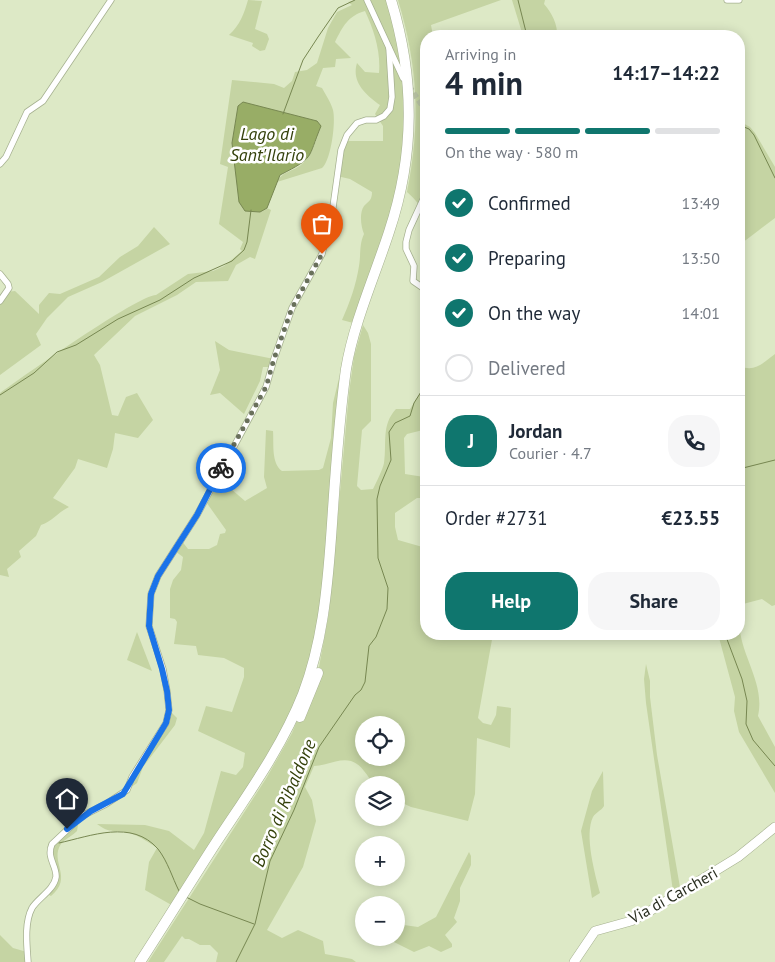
<!DOCTYPE html>
<meta charset="utf-8">
<style>
:root{--surface:#fff;--page:#f6f6f7;--text:#1f2937;--muted:#747a83;--line:#e0e1e3;--accent:#0f766e}
body{margin:0;font-family:"PT Sans",sans-serif;background:var(--page);color:var(--text);height:100vh;display:flex;flex-direction:column;font-size:19px;white-space:nowrap}
*{box-sizing:border-box;margin:0}
p{font-size:16px;color:var(--muted)}
.icon{flex:none;width:28px;height:28px;fill:none;stroke:currentColor;stroke-width:2;stroke-linecap:round;stroke-linejoin:round}
.map{position:relative;flex:1;overflow:hidden}
.side{position:absolute;left:420px;top:30px;width:325px;height:610px;display:flex;flex-direction:column;background:var(--surface);border-radius:20px;box-shadow:0 2px 12px #0003}
.side>*{flex:none}
.controls{position:absolute;left:355px;top:716px;display:grid;gap:10px}
.controls a{display:grid;place-items:center;width:50px;height:50px;border-radius:50%;background:var(--surface);box-shadow:0 2px 12px #0003;font-size:25px}
.pin{position:absolute;display:grid;place-items:center;width:42px;height:42px;color:#fff;margin:-51px -21px;border-radius:50% 50% 50% 0;rotate:-45deg;box-shadow:0 0 5px #0007}
.pin .icon{rotate:45deg}
.courier{position:absolute;display:grid;place-items:center;width:50px;height:50px;margin:-25px;border:4px solid #1a73e8;border-radius:50%;background:#fff;color:#222;box-shadow:0 1px 6px #0007}
.overview em{font-style:normal;font-weight:800}
.overview div{display:flex;flex-direction:column-reverse}
.overview{display:flex;align-items:center;justify-content:space-between;height:85px;padding:0 25px}
h1{font-size:32px;font-weight:800;line-height:38px}
.bar{display:grid;grid-template-columns:repeat(4,1fr);gap:8px 5px;align-content:center;height:60px;padding:0 25px}
.bar i{height:6px;border-radius:4px;background:var(--line)}
.bar .selected{background:var(--accent)}
.bar p{grid-column:span 4}
.line{display:flex;align-items:center;gap:12px;padding:0 25px;border-top:1px solid var(--line)}
.line div{flex:1}
.round{display:grid;place-items:center;flex:none;width:52px;height:52px;border-radius:20px;background:var(--page)}
ol{padding:0 25px;list-style:none}
li{display:flex;align-items:center;gap:15px;height:55px}
li p{margin-inline-start:auto}
li .icon{padding:5px;border-radius:50%;background:var(--accent);color:#fff;stroke-width:4}
li:last-child{color:var(--muted)}
li i{width:28px;height:28px;border:2px solid var(--line);border-radius:50%}
.action{display:flex;gap:10px;margin-top:auto;padding:10px 25px}
.action a{flex:1;height:58px;border-radius:20px;background:var(--accent);color:#fff;font-size:20px;font-weight:800;line-height:58px;text-align:center}
.action a+a{background:var(--page);color:var(--text)}
.map>svg:first-child{display:block}
.green{fill:#c5d4a3;fill-rule:evenodd}
.water{fill:#98ad66;stroke:#778751}
.lines{fill:none;stroke-linecap:round;stroke-linejoin:round}
.stream{stroke:#778751;stroke-width:1}
.street-tunnel{stroke:#b9c4a5;stroke-width:5.5;stroke-dasharray:5.5 3;stroke-linecap:butt}
.street-casing{stroke:#a6b190;stroke-width:7}
.secondary-casing{stroke:#a6b190;stroke-width:10}
.highway-casing{stroke:#a6b190;stroke-width:11}
.street{stroke:#fff;stroke-width:5.5}
.secondary{stroke:#fff;stroke-width:9}
.highway{stroke:#fff;stroke-width:10}
.done{stroke:#69705b;stroke-width:5;stroke-dasharray:0 9}
.route{stroke:#1a73e8;stroke-width:6}
.labels{text-anchor:middle;stroke-width:5;stroke-linejoin:round;paint-order:stroke}
.street-label{font-size:16px;fill:#2a2f21;stroke:#fff}
.water-label{font-size:18px;font-style:italic;fill:#34410b;stroke:#fff}
</style>
<div class="map">
<svg width="775" height="962" viewBox="0 0 775 962">
<rect width="100%" height="100%" fill="#dde9c6"/>
<g class="green">
<path d="M248 0 262 1 255 29 267 34 269 39 265 50 260 51 252 46 253 43 229 35C240 25 244 14 248 0Z"/>
<path d="M356 0H391L406 59 403 177 357 324 342 320C350 302 356 285 359 266 361 255 359 245 364 234 361 227 359 213 364 206 369 201 372 200 372 192L350 179 337 176 344 141H383V126L375 114 380 105C366 95 351 82 357 63L365 72 379 73C381 52 374 30 365 11 348 16 343 26 335 42L351 58 336 59 335 67 323 68 316 86 322 88C326 95 331 103 333 110 336 122 331 161 322 168L277 182C282 171 293 172 302 164 313 155 316 139 321 126L317 121 243 102 238 106 232 143 237 175 260 212 267 208 271 210 255 259 250 257 236 265 228 281 196 282 177 295 135 316 94 355 100 365 112 415 118 416 126 397 137 393 153 420 138 438 115 433 113 449 107 468 78 459 75 468 53 498 69 507C57 513 53 521 41 525L36 536 19 551 21 557 7 569 9 577 0 575V393C22 377 138 295 156 295L188 274 213 271 224 266 242 251 240 249 243 242 219 224 228 167 220 164 232 80 274 84 284 88 292 81 295 72 307 70 317 63 328 28 337 12 352 5 348 2Z"/>
<path d="M398 0H501L431 25 433 36H426V220C423 208 416 200 407 192 421 124 418 66 398 0Z"/>
<path d="M512 0H545L544 4C552 13 558 25 557 36H523Z"/>
<path d="M739 121 750 127 755 133 775 167V218L746 240 739 243Z"/>
<path d="M154 227 170 244 102 282 68 297 47 318 36 334 41 345 0 375V301L6 292 15 291 39 314V305L49 293 60 294 99 277 120 257 138 246Z"/>
<path d="M363 325 368 333 371 344V421L362 430 357 486 361 490 373 489C376 483 383 469 384 463 387 444 381 425 396 409H410L426 384V424L423 430 407 434 404 438 405 474 424 477 426 498H417L395 513V527L398 540 426 548V634H493L478 718 483 723 491 725 496 715 497 706 511 708 510 748 477 738 475 794 468 821 411 807 396 800V785H372C371 780 368 776 364 771 349 751 333 765 314 766L305 787 312 800 316 821 303 867 267 930 282 938 298 930 323 941 325 954 352 959 356 962H216L218 953 210 945H200L189 939H185L182 936 164 962H148L267 777 292 733 319 667 329 613 349 393 354 357ZM364 725H396V758H364Z"/>
<path d="M215 341 229 350 274 359 271 367H263L260 381 244 414 220 393 210 395 220 370Z"/>
<path d="M775 354V605L772 606 762 599 743 604C728 644 767 676 758 716L775 747V793L739 732 734 711 735 697 718 634H739V362L740 366C755 373 764 362 775 354Z"/>
<path d="M345 376 326 594 302 697 175 907 145 890 149 862 157 848C148 842 140 836 129 833 113 828 114 836 97 824L145 825 169 831 194 850 204 833 221 771 236 775 243 767 245 753 198 731 206 706 232 712 244 677V668L224 658 198 655 196 646 174 644 177 622 175 619 170 618V589L173 580 181 570 183 557 175 551 181 540 188 549H209L217 545 220 534 225 533 226 530 204 499 216 476 245 501 267 488 264 477 266 430 273 431C274 444 271 463 282 471L319 470 323 468 331 438 333 403 339 378Z"/>
<path d="M137 632 152 671 127 660Z"/>
<path d="M646 664 650 681V697L657 755 681 893 674 898 646 703 644 679Z"/>
<path d="M169 710 177 718 175 725 143 767 137 783 127 790 166 723Z"/>
<path d="M603 771 604 806C601 811 596 812 593 817 584 835 595 874 600 893L592 898 581 831 592 791Z"/>
<path d="M75 822 78 825 77 831C72 836 65 839 61 844 49 862 74 877 51 896L45 893 55 879 51 847Z"/>
<path d="M469 852 471 856V865L460 888V901L454 918 457 922 445 935 452 944V947L441 952 429 946 414 952 394 942 393 938H396V933L404 925 418 927 436 917Z"/>
<path d="M0 935 13 948 27 952 28 962H0Z"/>
</g>
<path class="water" d="M243 102 317 121 321 126C307 160 315 157 280 175L267 208 260 212 245 211 239 202 232 143 238 106Z"/>
<g class="lines">
<g class="stream">
<path d="M518 0 527 36"/>
<path d="M283 114 303 60 318 37 338 8 355 0"/>
<path d="M739 125 749 129 754 135 775 178"/>
<path d="M0 395 34 373 57 352 76 345 118 319 160 300 194 278 232 261 244 250 247 242 251 210"/>
<path d="M739 469 775 460"/>
<path d="M725 634 742 679 747 701 746 724 753 740 775 766"/>
<path d="M59 843C91 836 132 819 158 849 168 862 172 877 179 891"/>
<path d="M186 897 200 904 254 924"/>
<path d="M236 962 255 924 270 861 294 810 319 747 355 695 361 690 365 682 369 646 376 637 387 609 388 588 378 558 377 499 380 486 391 460 389 432 395 423 410 416 414 403 426 384"/>
</g>
<path class="street-tunnel" d="M409 86 425 110"/>
<defs>
<g id="street">
<path d="M367 0 403 78"/>
<path d="M727 0H739"/>
<path d="M425 110 426 111"/>
<path d="M0 164 6 157 27 112 43 101 111 0"/>
<path d="M426 193 409 230 406 242V249L414 266 413 281 426 290"/>
<path d="M0 274 8 284 9 288 0 301"/>
<path d="M28 962C27 946 24 923 32 908 38 898 54 890 56 877 57 866 46 858 52 844L82 816 106 804 127 790 132 777 166 723 169 710 167 691 163 669 149 626 151 594 158 576 197 515 266 387 274 359 292 308 322 254 333 207 341 150 347 135 357 123 366 120H376L384 116 390 109 392 97 389 48"/>
</g>
<path id="secondary" d="M574 962 595 931 631 921 645 914 738 857 775 827"/>
<g id="highway">
<path d="M300 717 318 673"/>
<path d="M140 962C166 922 191 881 217 841 248 794 282 747 303 694 322 644 327 592 331 538 335 482 338 425 346 369 354 322 374 278 389 232 415 154 415 79 391 0"/>
</g>
</defs>
<use href="#street" class="street-casing"/>
<use href="#secondary" class="secondary-casing"/>
<use href="#highway" class="highway-casing"/>
<use href="#street" class="street"/>
<use href="#secondary" class="secondary"/>
<use href="#highway" class="highway"/>
</g>
<g class="lines">
<path class="done" d="M221 468 266 387 274 359 292 308 322 254"/>
<path class="route" d="M67 829 91 811 123 794 166 723 169 710 167 691 162 669 149 626 151 594 158 576 197 515 221 468"/>
</g>
<g class="labels">
<g class="street-label">
<text transform="translate(673 895) rotate(-29)" y="6">Via di Carcheri</text>
</g>
<g class="water-label">
<text x="267" y="140">Lago di<tspan x="267" dy="21">Sant'Ilario</tspan></text>
<text transform="translate(284 803) rotate(-67)" y="6">Borro di Ribaldone</text>
</g>
</g>
</svg>
<div class="controls">
<a><svg class="icon" aria-label="locate" viewBox="0 0 24 24"><circle cx="12" cy="12" r="6"/><path d="M12 2v4M12 18v4M2 12h4M18 12h4"/></svg></a>
<a><svg class="icon" aria-label="layers" viewBox="0 0 24 24"><path d="M12 4l9 5-9 5-9-5zM3 14l9 5 9-5"/></svg></a>
<a>+</a>
<a>−</a>
</div>
<div class="pin" style="left:322px;top:254px;background:#ea580c"><svg class="icon" aria-label="bag" viewBox="0 0 24 24"><path d="M5 8h14l-1 12H6zM9 8a3 3 0 0 1 6 0"/></svg></div>
<div class="pin" style="left:67px;top:829px;background:#1f2937"><svg class="icon" aria-label="home" viewBox="0 0 24 24"><path d="M3 11l9-7 9 7M6 9v11h12V9"/></svg></div>
<div class="courier" style="left:221px;top:468px"><svg class="icon" aria-label="bike" viewBox="0 0 24 24"><circle cx="6" cy="16" r="4"/><circle cx="18" cy="16" r="4"/><path d="M6 16l4-8h5l3 8M10 8l3 8H6M13 5h3"/></svg></div>
<section class="side">
<div class="overview"><div><h1>4 min</h1><p>Arriving in</p></div><em>14:17–14:22</em></div>
<div class="bar"><i class="selected"></i><i class="selected"></i><i class="selected"></i><i></i><p>On the way · 580 m</p></div>
<ol>
<li><svg class="icon" aria-label="check" viewBox="0 0 24 24"><path d="M5 12l5 5 9-10"/></svg>Confirmed<p>13:49</p></li>
<li><svg class="icon" aria-label="check" viewBox="0 0 24 24"><path d="M5 12l5 5 9-10"/></svg>Preparing<p>13:50</p></li>
<li><svg class="icon" aria-label="check" viewBox="0 0 24 24"><path d="M5 12l5 5 9-10"/></svg>On the way<p>14:01</p></li>
<li><i></i>Delivered</li>
</ol>
<div class="line" style="height:90px"><b class="round" style="background:var(--accent);color:#fff">J</b><div><b>Jordan</b><p>Courier · 4.7</p></div><a class="round"><svg class="icon" aria-label="phone" viewBox="0 0 24 24"><path d="M5 4h4l2 5-3 2q2 4 5 5l2-3 5 2v4C11 20 4 13 5 4z"/></svg></a></div>
<div class="line" style="height:65px"><div>Order #2731</div><b>€23.55</b></div>
<div class="action"><a>Help</a><a>Share</a></div>
</section>
</div>
